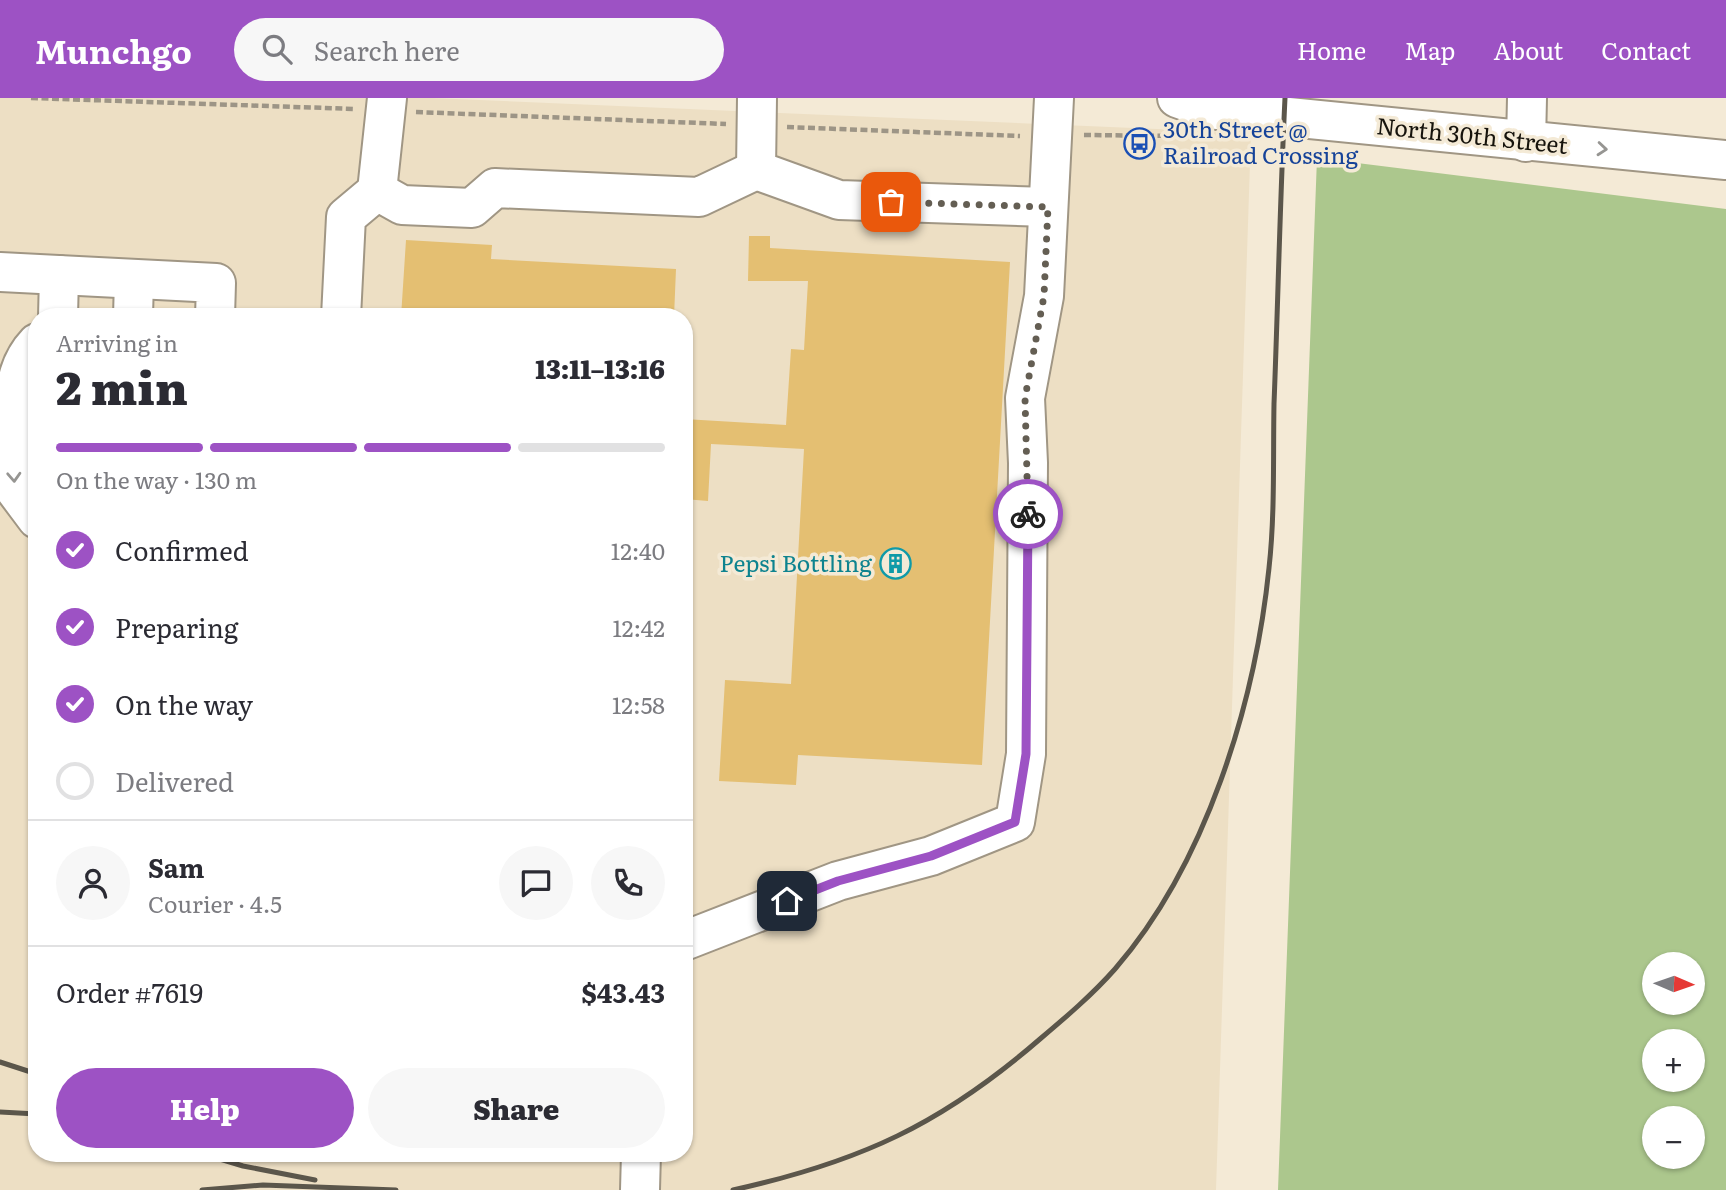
<!DOCTYPE html>
<meta charset="utf-8">
<style>
:root{--surface:#fff;--page:#f7f7f7;--text:#2b2b33;--muted:#7c7c81;--line:#e1e1e2;--accent:#9d52c4}
body{margin:0;font-family:Literata,serif;background:var(--page);color:var(--text);height:100vh;display:flex;flex-direction:column;font-size:26px;white-space:nowrap}
*{box-sizing:border-box;margin:0}
p{font-size:23px;color:var(--muted)}
.icon{flex:none;width:38px;height:38px;fill:none;stroke:currentColor;stroke-width:2;stroke-linecap:round;stroke-linejoin:round}
.map{position:relative;flex:1;overflow:hidden}
.panel{position:absolute;left:28px;top:210px;width:665px;height:854px;display:flex;flex-direction:column;background:var(--surface);border-radius:28px;box-shadow:0 2px 5px #0004}
.panel>*{flex:none}
.needle{width:46px;rotate:92deg}
.buttons{position:absolute;left:1642px;top:854px;display:grid;gap:14px}
.buttons a{display:grid;place-items:center;width:63px;height:63px;border-radius:50%;background:var(--surface);box-shadow:0 2px 5px #0004;font-size:35px}
.pin{position:absolute;display:grid;place-items:center;width:60px;height:60px;color:#fff;margin:-30px;border-radius:14px;box-shadow:0 4px 10px #0006}
.courier{position:absolute;display:grid;place-items:center;width:70px;height:70px;margin:-35px;border:5px solid #9d52c4;border-radius:50%;background:#fff;color:#222;box-shadow:0 2px 9px #0007}
.headline em{font-style:normal;font-weight:800}
.headline div{display:flex;flex-direction:column-reverse}
.headline{display:flex;align-items:center;justify-content:space-between;height:119px;padding:0 28px}
h1{font-size:46px;font-weight:800;line-height:52px}
.bar{display:grid;grid-template-columns:repeat(4,1fr);gap:10px 7px;align-content:center;height:84px;padding:0 28px}
.bar i{height:9px;border-radius:5px;background:var(--line)}
.bar .active{background:var(--accent)}
.bar p{grid-column:span 4}
.line{display:flex;align-items:center;gap:18px;padding:0 28px;border-top:2px solid var(--line)}
.line div{flex:1}
.round{display:grid;place-items:center;flex:none;width:74px;height:74px;border-radius:37px;background:var(--page)}
ol{padding:0 28px;list-style:none}
li{display:flex;align-items:center;gap:21px;height:77px}
li p{margin-inline-start:auto}
li .icon{padding:7px;border-radius:50%;background:var(--accent);color:#fff;stroke-width:4}
li:last-child{color:var(--muted)}
li i{width:38px;height:38px;border:4px solid var(--line);border-radius:50%}
.action{display:flex;gap:14px;margin-top:auto;padding:14px 28px}
.action a{flex:1;height:80px;border-radius:42px;background:var(--accent);color:#fff;font-size:28px;font-weight:800;line-height:80px;text-align:center}
.action a+a{background:var(--page);color:var(--text)}
header{display:flex;align-items:center;gap:42px;box-sizing:border-box;height:98px;padding:0 35px;background:var(--accent);color:#fff}
header strong{font-size:33px}
nav{display:flex;gap:38px;margin-inline-start:auto;font-size:24px}
.search{width:490px;height:63px;background:var(--page);display:flex;align-items:center;gap:18px;box-sizing:border-box;padding:0 24px;border-radius:38px;color:var(--muted);font-size:26px}
.map>svg:first-child{display:block}
.built{fill:#eddfc4;fill-rule:evenodd}
.green{fill:#acc78d;fill-rule:evenodd}
.building{fill:#e4bf72}
.lines{fill:none;stroke-linecap:round;stroke-linejoin:round}
.minor-casing{stroke:#a09684;stroke-width:42}
.major-casing{stroke:#a09684;stroke-width:42}
.path{stroke:#9d9586;stroke-width:4.5;stroke-dasharray:7 3.5;stroke-linecap:butt}
.minor{stroke:#fff;stroke-width:38}
.major{stroke:#fff;stroke-width:38}
.rail{stroke:#5b564b;stroke-width:5}
.oneway{stroke:#969592}
.done{stroke:#645e53;stroke-width:7;stroke-dasharray:0 12.6}
.route{stroke:#9d52c4;stroke-width:9}
.labels{text-anchor:middle;stroke-width:7;stroke-linejoin:round;paint-order:stroke}
.transit-label{font-size:23px;fill:#164399;stroke:#f4ead6;text-anchor:start}
.street-label{font-size:23px;fill:#16130c;stroke:#f4ead6}
.culture-label{font-size:23px;fill:#0d838f;stroke:#f4ead6;text-anchor:end}
</style>
<header>
<strong>Munchgo</strong>
<div class="search"><svg class="icon" aria-label="search" viewBox="0 0 24 24"><circle cx="10" cy="10" r="6"/><path d="M15 15l6 6"/></svg>Search here</div>
<nav><a>Home</a><a>Map</a><a>About</a><a>Contact</a></nav>
</header>
<div class="map">
<svg width="1726" height="1092" viewBox="0 0 1726 1092">
<rect width="100%" height="100%" fill="#f4ead6"/>
<path class="built" d="M0 0H431L1251 35 1216 1092H0ZM37 219H684V1055H37Z"/>
<path class="green" d="M1317 60 1726 111V1092H1278ZM1654 866H1692V905H1654ZM1654 943H1692V982H1654ZM1654 1020H1692V1059H1654Z"/>
<g class="building">
<path d="M749 138H770V150L1010 164 982 667 798 657 796 687 719 683 725 582 791 586 804 351 711 346 708 403 684 401V321L786 327 791 251 804 252 808 183H748Z"/>
<path d="M406 142 492 147 491 161 676 171 674 219H401Z"/>
</g>
<g class="lines">
<defs>
<g id="minor">
<path d="M757 0 756 72 839 102 1048 109"/>
<path d="M1526 44 1527 0"/>
<path d="M377 93 387 0"/>
<path d="M0 174 216 185 215 219"/>
<path d="M58 219 59 177"/>
<path d="M133 219 134 181"/>
<path d="M341 219 346 119 377 93 402 107 472 110 495 90 699 99 756 72"/>
<path d="M13 313C16 287 18 265 37 245"/>
<path d="M13 329V389L37 421"/>
<path d="M684 843 838 783 931 758 1015 724 1026 656 1028 365 1025 300 1044 198 1054 0"/>
<path d="M640 1092 641 1055"/>
</g>
<path id="major" d="M1177 0 1208 11 1726 62"/>
</defs>
<use href="#minor" class="minor-casing"/>
<use href="#major" class="major-casing"/>
<g class="path">
<path d="M31 0 355 11"/>
<path d="M416 14 726 26"/>
<path d="M787 29 1020 38"/>
<path d="M1084 37 1181 38"/>
</g>
<use href="#minor" class="minor"/>
<use href="#major" class="major"/>
<g class="rail">
<path d="M0 964 37 976"/>
<path d="M0 1014 37 1016"/>
<path d="M200 1055 243 1068 315 1082"/>
<path d="M202 1092 263 1087 396 1092"/>
<path d="M733 1092C860 1064 942 1026 1040 941 1066 919 1092 897 1115 871 1206 766 1255 606 1269 470 1275 416 1273 360 1274 306 1278 204 1280 102 1285 0"/>
</g>
</g>
<defs><path id="oneway-chevron" d="M-2-3.5L2.5 0L-2 3.5" fill="none" stroke-width="1.6" stroke-linecap="round" stroke-linejoin="round" transform="scale(1.75)"/></defs>
<g class="oneway">
<use href="#oneway-chevron" transform="translate(1602 51) rotate(5)"/>
<use href="#oneway-chevron" transform="translate(14 379) rotate(87)"/>
</g>
<g class="lines">
<path class="done" d="M891 104 1048 109 1044 198 1025 300 1028 416"/>
<path class="route" d="M787 803 838 783 931 758 1015 724 1026 656 1028 416"/>
</g>
<defs>
<symbol id="bus-ring" viewBox="-11 -11 22 22"><circle r="9.5" fill="#f4ead6" stroke="#1a4fb4" stroke-width="1.5"/><path d="M-5-6H5V4H4V6H2V4H-2V6H-4V4H-5ZM-3.5-4V0h7V-4ZM-3.5 1.2v1.5H-2V1.2ZM2 1.2v1.5H3.5V1.2Z" fill="#1a4fb4"/></symbol>
<symbol id="building-ring" viewBox="-11 -11 22 22"><circle r="9.5" fill="#f4ead6" stroke="#0f9aa8" stroke-width="1.5"/><path d="M-4-6H4V6H1V3H-1V6H-4ZM-2.5-4.3h1.7v1.8h-1.7ZM.8-4.3h1.7v1.8H.8ZM-2.5-1h1.7V.8h-1.7ZM.8-1h1.7V.8H.8Z" fill="#0f9aa8"/></symbol>
</defs>
<g fill-rule="evenodd">
<use href="#bus-ring" x="1122" y="28" width="35" height="35"/>
<use href="#building-ring" x="878" y="448" width="35" height="35"/>
</g>
<g class="labels">
<g class="transit-label">
<text x="1163" y="40">30th Street @<tspan x="1163" dy="26">Railroad Crossing</tspan></text>
</g>
<g class="street-label">
<text transform="translate(1472 38) rotate(6)" y="8">North 30th Street</text>
</g>
<g class="culture-label">
<text x="872" y="474">Pepsi Bottling</text>
</g>
</g>
</svg>
<div class="buttons">
<a><svg class="needle" viewBox="-14 -14 28 28"><path d="M0-13l5 13h-10z" fill="#e53935"/><path d="M0 13l5-13h-10z" fill="#7c7c81"/></svg></a>
<a>+</a>
<a>−</a>
</div>
<div class="pin" style="left:891px;top:104px;background:#ea580c"><svg class="icon" aria-label="bag" viewBox="0 0 24 24"><path d="M5 8h14l-1 12H6zM9 8a3 3 0 0 1 6 0"/></svg></div>
<div class="pin" style="left:787px;top:803px;background:#1f2937"><svg class="icon" aria-label="home" viewBox="0 0 24 24"><path d="M3 11l9-7 9 7M6 9v11h12V9"/></svg></div>
<div class="courier" style="left:1028px;top:416px"><svg class="icon" aria-label="bike" viewBox="0 0 24 24"><circle cx="6" cy="16" r="4"/><circle cx="18" cy="16" r="4"/><path d="M6 16l4-8h5l3 8M10 8l3 8H6M13 5h3"/></svg></div>
<section class="panel">
<div class="headline"><div><h1>2 min</h1><p>Arriving in</p></div><em>13:11–13:16</em></div>
<div class="bar"><i class="active"></i><i class="active"></i><i class="active"></i><i></i><p>On the way · 130 m</p></div>
<ol>
<li><svg class="icon" aria-label="check" viewBox="0 0 24 24"><path d="M5 12l5 5 9-10"/></svg>Confirmed<p>12:40</p></li>
<li><svg class="icon" aria-label="check" viewBox="0 0 24 24"><path d="M5 12l5 5 9-10"/></svg>Preparing<p>12:42</p></li>
<li><svg class="icon" aria-label="check" viewBox="0 0 24 24"><path d="M5 12l5 5 9-10"/></svg>On the way<p>12:58</p></li>
<li><i></i>Delivered</li>
</ol>
<div class="line" style="height:126px"><a class="round"><svg class="icon" aria-label="person" viewBox="0 0 24 24"><circle cx="12" cy="8" r="4"/><path d="M4 21q1-7 8-7t8 7"/></svg></a><div><b>Sam</b><p>Courier · 4.5</p></div><a class="round"><svg class="icon" aria-label="chat" viewBox="0 0 24 24"><path d="M4 5h16v11H9l-5 4z"/></svg></a><a class="round"><svg class="icon" aria-label="phone" viewBox="0 0 24 24"><path d="M5 4h4l2 5-3 2q2 4 5 5l2-3 5 2v4C11 20 4 13 5 4z"/></svg></a></div>
<div class="line" style="height:91px"><div>Order #7619</div><b>$43.43</b></div>
<div class="action"><a>Help</a><a>Share</a></div>
</section>
</div>
